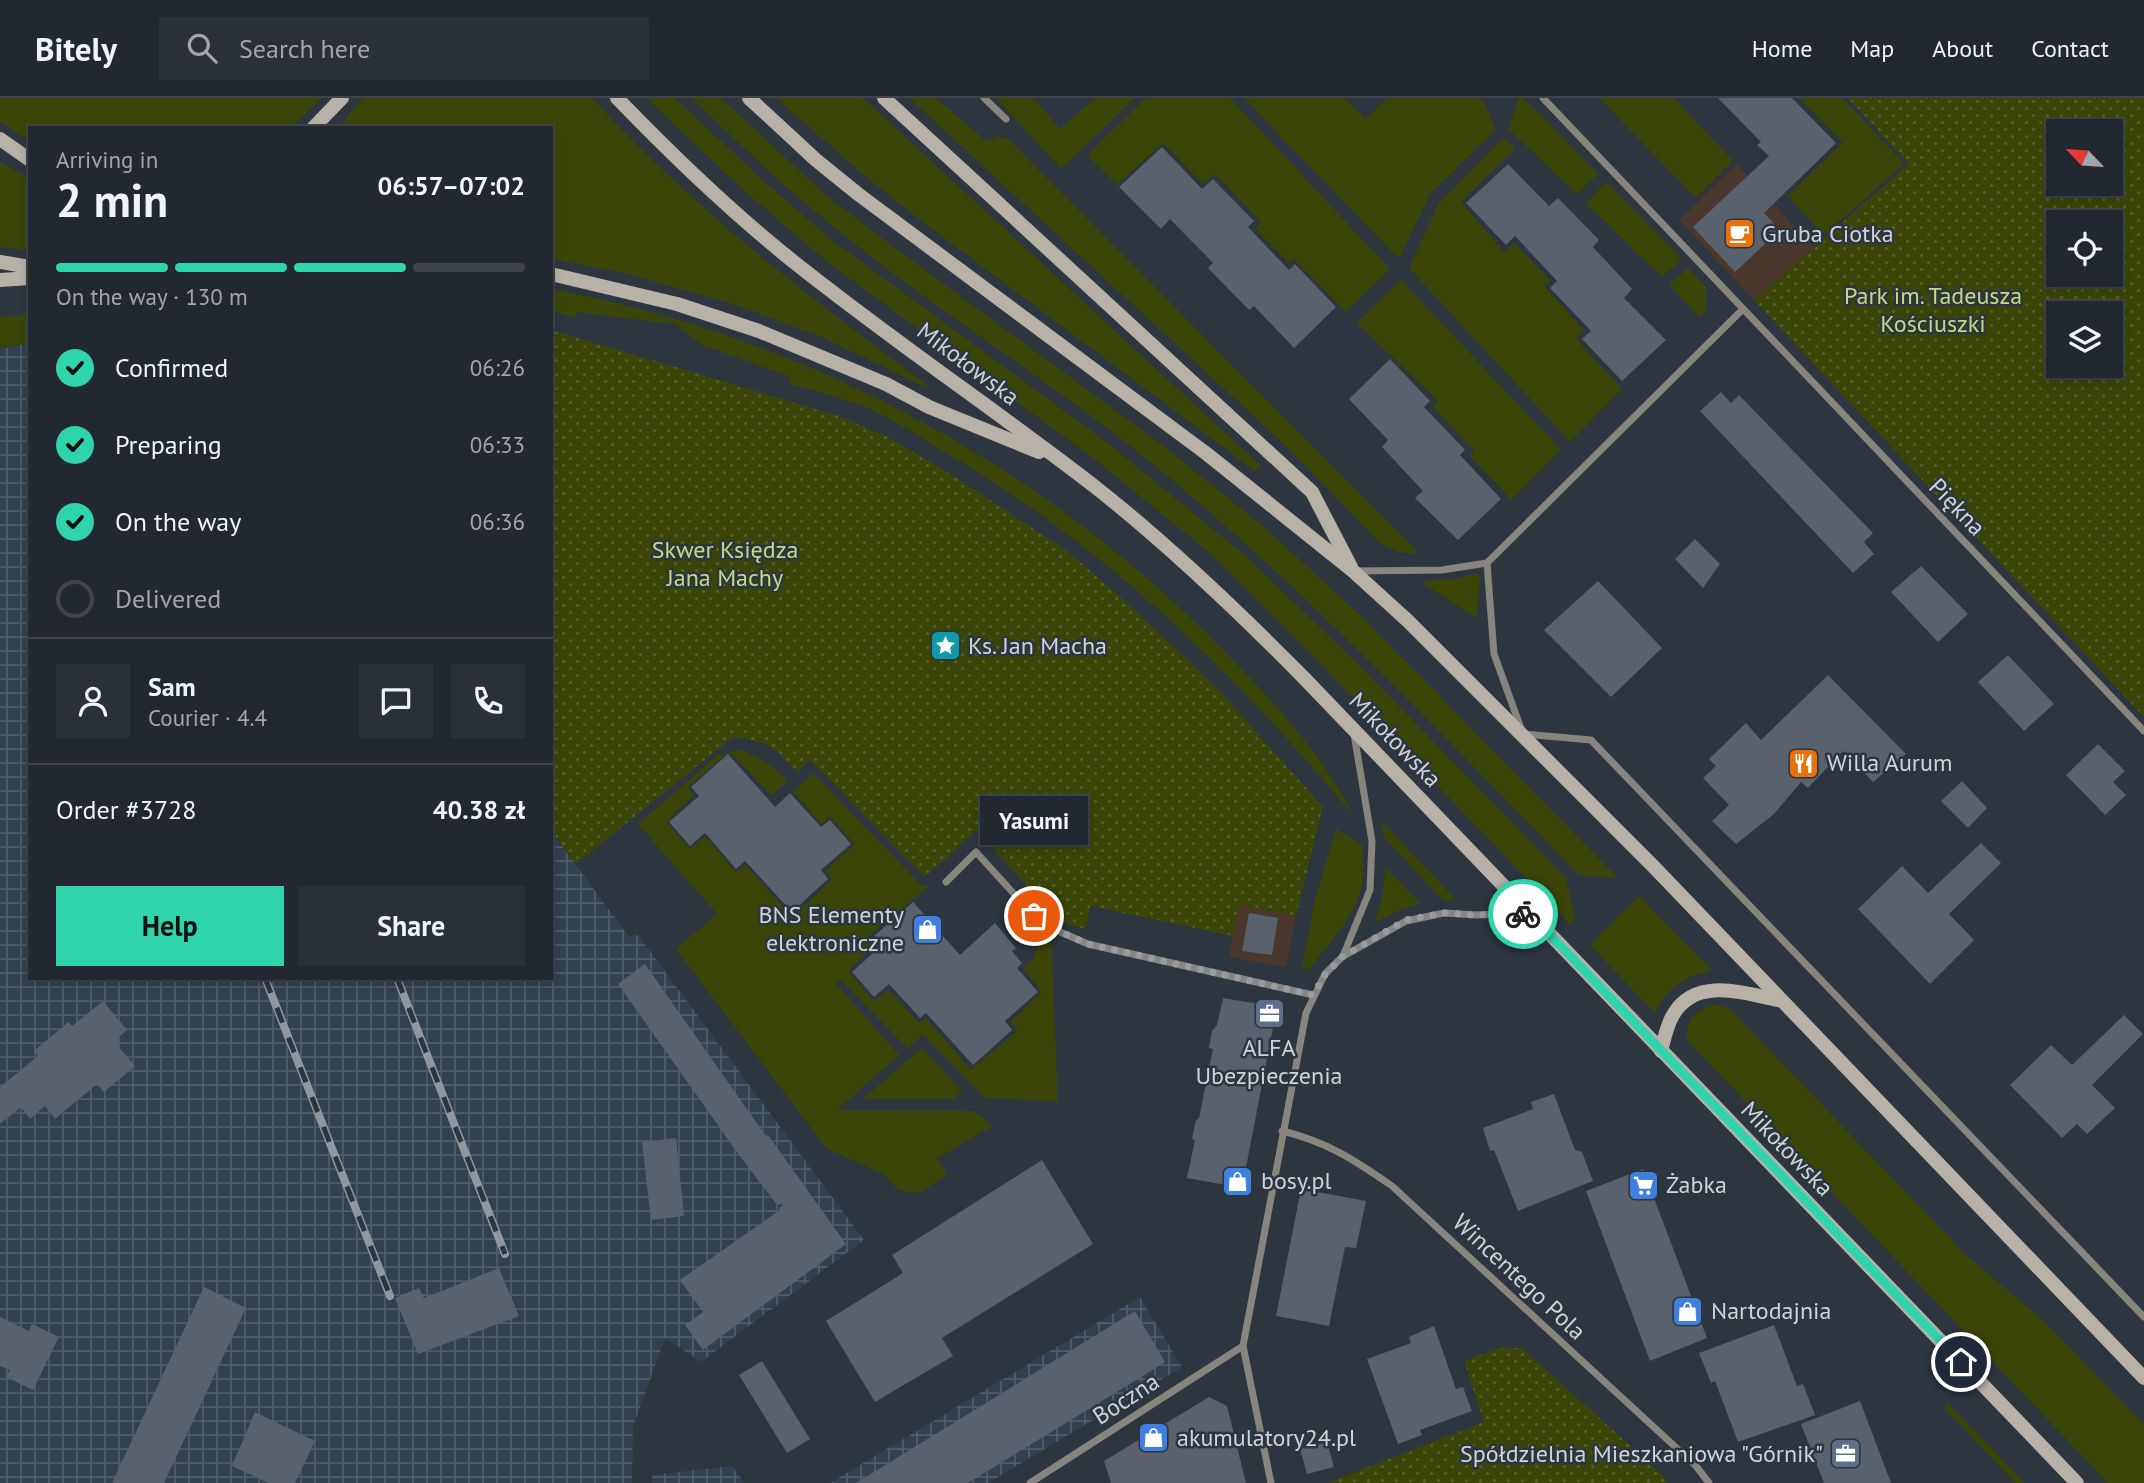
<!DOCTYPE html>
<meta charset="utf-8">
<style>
:root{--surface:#22282f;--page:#2a3037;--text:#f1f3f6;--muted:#a2a6aa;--line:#3f444b;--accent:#30d4aa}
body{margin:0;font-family:"PT Sans",sans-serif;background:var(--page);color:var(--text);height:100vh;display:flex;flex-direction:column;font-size:26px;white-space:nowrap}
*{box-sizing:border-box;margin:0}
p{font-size:23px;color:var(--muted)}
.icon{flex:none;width:38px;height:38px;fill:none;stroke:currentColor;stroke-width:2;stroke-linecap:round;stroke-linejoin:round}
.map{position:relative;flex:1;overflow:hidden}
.sheet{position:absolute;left:28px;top:28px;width:525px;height:854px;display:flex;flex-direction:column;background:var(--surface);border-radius:0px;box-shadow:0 4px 10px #0003,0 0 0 2px var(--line)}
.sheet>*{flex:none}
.needle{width:46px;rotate:295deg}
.controls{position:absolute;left:2046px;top:21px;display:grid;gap:14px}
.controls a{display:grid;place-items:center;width:77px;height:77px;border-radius:0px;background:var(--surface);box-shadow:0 4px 10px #0003,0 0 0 2px var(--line);font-size:35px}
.pin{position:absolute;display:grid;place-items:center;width:60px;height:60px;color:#fff;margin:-30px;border:4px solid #fff;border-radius:50%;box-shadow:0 2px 7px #0007}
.courier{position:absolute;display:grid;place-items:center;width:70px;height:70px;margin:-35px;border:5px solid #30d4aa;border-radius:50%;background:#fff;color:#222;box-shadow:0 2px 9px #0007}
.bubble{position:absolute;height:49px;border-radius:0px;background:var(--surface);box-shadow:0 4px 10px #0003,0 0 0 2px var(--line);font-size:23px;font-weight:600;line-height:49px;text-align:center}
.head em{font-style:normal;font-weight:600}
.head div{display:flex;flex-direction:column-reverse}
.head{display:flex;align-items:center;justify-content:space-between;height:119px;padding:0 28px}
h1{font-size:46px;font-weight:600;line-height:52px}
.bar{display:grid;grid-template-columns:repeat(4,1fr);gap:10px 7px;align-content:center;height:84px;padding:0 28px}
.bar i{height:9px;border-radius:5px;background:var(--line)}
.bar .on{background:var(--accent)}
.bar p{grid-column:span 4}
.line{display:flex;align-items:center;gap:18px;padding:0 28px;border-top:2px solid var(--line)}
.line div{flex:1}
.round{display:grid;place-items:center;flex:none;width:74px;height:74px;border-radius:0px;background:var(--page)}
ol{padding:0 28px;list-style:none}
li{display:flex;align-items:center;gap:21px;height:77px}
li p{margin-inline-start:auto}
li .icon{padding:7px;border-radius:50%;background:var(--accent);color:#111;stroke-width:4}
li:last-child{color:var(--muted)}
li i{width:38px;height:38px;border:4px solid var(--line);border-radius:50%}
.cta{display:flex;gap:14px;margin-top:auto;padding:14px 28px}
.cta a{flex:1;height:80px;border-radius:0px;background:var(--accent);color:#111;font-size:28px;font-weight:600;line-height:80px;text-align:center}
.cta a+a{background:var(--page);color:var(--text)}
header{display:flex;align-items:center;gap:42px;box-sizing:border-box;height:98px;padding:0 35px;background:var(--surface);border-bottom:2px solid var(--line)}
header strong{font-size:33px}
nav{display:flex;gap:38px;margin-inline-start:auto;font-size:24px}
.search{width:490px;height:63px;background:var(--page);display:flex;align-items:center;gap:18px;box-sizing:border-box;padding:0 24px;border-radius:0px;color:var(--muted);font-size:26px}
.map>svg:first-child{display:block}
.commercial{fill:#4a382f}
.industrial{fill:url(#industrial-grid)}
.grass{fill:#3b4508}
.park{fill:url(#park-dots);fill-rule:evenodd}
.building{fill:#58616c}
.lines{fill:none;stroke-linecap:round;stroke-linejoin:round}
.street{stroke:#88847e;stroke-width:7}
.secondary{stroke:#b7b1a7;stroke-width:14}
.rail-casing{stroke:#90979f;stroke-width:8}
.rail{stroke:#2d353f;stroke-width:5;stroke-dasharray:16;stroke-linecap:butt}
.done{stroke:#969ca4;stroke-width:7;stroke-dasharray:0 12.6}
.route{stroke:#30d4aa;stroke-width:9}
.labels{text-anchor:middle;stroke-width:5;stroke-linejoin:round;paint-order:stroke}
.poi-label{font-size:24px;fill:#ced4da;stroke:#2d353f;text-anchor:start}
.park-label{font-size:24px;fill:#c6da80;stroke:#2d353f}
.street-label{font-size:24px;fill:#ced4da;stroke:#2d353f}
</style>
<header>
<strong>Bitely</strong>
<div class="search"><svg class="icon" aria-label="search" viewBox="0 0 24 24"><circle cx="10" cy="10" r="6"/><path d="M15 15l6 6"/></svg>Search here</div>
<nav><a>Home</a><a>Map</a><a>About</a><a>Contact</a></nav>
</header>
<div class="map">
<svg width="2144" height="1385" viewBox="0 0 2144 1385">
<defs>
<pattern id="industrial-grid" width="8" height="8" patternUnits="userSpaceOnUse" patternTransform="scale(1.75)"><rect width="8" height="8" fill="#33404f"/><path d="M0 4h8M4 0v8" fill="none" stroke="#4f5b68"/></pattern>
<pattern id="park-dots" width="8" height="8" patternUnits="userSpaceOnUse" patternTransform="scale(1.75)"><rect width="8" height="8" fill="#3b4508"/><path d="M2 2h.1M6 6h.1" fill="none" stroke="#565f2b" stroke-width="1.8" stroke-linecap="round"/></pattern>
</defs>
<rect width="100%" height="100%" fill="#2d353f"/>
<g class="commercial">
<path d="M1737 66 1814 150 1754 202 1679 122Z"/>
<path d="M1239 807 1296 818 1286 869 1229 859Z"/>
</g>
<g class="industrial">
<path d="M30 245V880H551V733L629 839 638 837 864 1142 701 1264 665 1240 633 1329 632 1385H0V251Z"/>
<path d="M1140 1199 1182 1269 988 1385H830Z"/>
<path d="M732 1368 744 1385H652V1377Z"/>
</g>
<g class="grass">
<path d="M0 0H322L290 30H30V44L0 23Z"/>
<path d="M363 0H592C691 109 808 198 926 286L931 292 824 240 733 206 624 175 551 161V30H338Z"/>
<path d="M646 0H675L767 86 832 142 1109 346 1248 460 1358 566 1566 780 1575 820 1570 826 1316 561 1209 454 1089 357 830 166 751 99Z"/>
<path d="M692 0H721L827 98 891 147 1165 349 1263 428 1359 516 1618 780 1579 777C1435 629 1294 479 1133 350 1040 277 939 213 846 139 792 96 741 48 692 0Z"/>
<path d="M776 0H863L1260 367 1255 373 927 127 865 78Z"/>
<path d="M909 0H936L985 42 990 43 997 38 1008 41 1416 452 1415 456 1398 454 1381 446 1285 347Z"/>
<path d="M996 0H1034L1060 31 1095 0H1135L1061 71Z"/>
<path d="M1146 0H1230L1390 171 1346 214 1294 161 1289 165 1255 130 1261 124 1215 76 1203 86 1163 45 1117 87 1087 57Z"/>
<path d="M1244 0H1345L1365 21 1387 0H1482L1496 31 1430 96 1399 161Z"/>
<path d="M1518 0H1524L1598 76 1577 96 1509 32Z"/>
<path d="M1599 0H1674L1733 63 1696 100Z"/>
<path d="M1799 0H1842L1904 66 1824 137 1788 98 1843 45Z"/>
<path d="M1504 39 1515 51 1461 104 1504 154 1514 145 1550 182 1545 189 1584 232 1576 241 1622 291 1570 344 1409 170 1439 105Z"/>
<path d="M0 64 30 81V153L0 149Z"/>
<path d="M1606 84 1682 161 1662 179 1586 105Z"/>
<path d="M1688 170 1706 189V212L1701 220 1669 187Z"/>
<path d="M1401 182 1561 352 1511 402 1470 358 1475 353 1433 309 1438 303 1357 225Z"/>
<path d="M551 191C810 240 1047 369 1230 559 1272 602 1327 662 1353 717 1235 575 1108 451 948 356 922 341 897 323 870 311 844 300 816 293 789 286L791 279 702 247 675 226 576 214V219L551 214Z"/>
<path d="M30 216V245L0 250V219Z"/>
<path d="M1476 475 1480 478 1477 516 1474 519 1424 486 1426 483 1456 481Z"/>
<path d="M739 652C759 658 773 668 788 683L771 697 732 656 724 658 688 689 694 697 666 724 690 751 705 738 736 774 745 766 792 819 832 781 825 773 855 746 830 719 821 726 793 694 813 675 921 787 929 788 870 837 876 846 848 873 874 903 888 892 919 925 926 920 971 972 1018 932 1011 924 1042 894 1023 871 1033 861 1045 834 1051 837 1058 1003 985 1000 923 937 907 950 841 882 836 886 899 957 837 1012 974 1013 993 1028 937 1060 947 1076 921 1094 909 1095 897 1091 884 1076 827 1051 676 851 717 816 638 726 717 658Z"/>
<path d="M1381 725 1384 726 1456 802 1444 803 1384 739Z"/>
<path d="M1336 731 1362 747C1363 760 1364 774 1362 786 1358 815 1327 849 1309 871H1302L1314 805Z"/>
<path d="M1386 770 1420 805 1399 812 1376 824V819L1382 802Z"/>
<path d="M1639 798 1712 872C1682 880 1671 888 1654 914L1590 847Z"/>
<path d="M1713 907 1729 910 1965 1156 2047 1226 2144 1327V1385H2108L1687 942C1686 921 1694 912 1713 907Z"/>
<path d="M922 950 962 993 953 1001H863Z"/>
<path d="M1947 1306 1949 1307 2025 1385H2016L1945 1311Z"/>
</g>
<g class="park">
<path d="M1848 0H2144V619L1754 202 1909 66ZM2110 33V86H2058V33ZM2110 124V177H2058V124ZM2058 215H2110V268H2058Z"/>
<path d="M551 232 839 318 886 338 957 380 1067 453 1124 502 1217 590 1323 709 1296 818 1239 807 1233 838 1091 808 1085 831 1067 826 1054 818 997 755 979 730 925 779 810 662 797 674C773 647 768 644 733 639L576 766 551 733Z"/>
<path d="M1500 1250H1522L1659 1374 1668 1385H1327L1484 1324 1464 1263Z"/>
</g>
<g class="building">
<path d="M1718 0H1792L1836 45 1764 115 1780 132 1735 174 1693 129 1769 58 1757 47 1761 44Z"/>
<path d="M1162 49 1202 91 1213 81 1254 123 1248 129 1289 172 1295 166 1336 209 1294 250 1254 208 1249 212 1208 170 1213 165 1170 121 1161 131 1119 89Z"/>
<path d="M1508 66 1549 108 1558 100 1599 142 1593 149 1632 191 1624 200 1666 242 1622 283 1582 241 1591 233 1550 190 1557 183 1515 138 1506 147 1466 105Z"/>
<path d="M1390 261 1430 303 1424 309 1465 352 1460 357 1501 401 1458 442 1415 400 1423 393 1382 349 1388 342 1349 301Z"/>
<path d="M1721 294 1731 305 1739 297 1873 435 1864 444 1874 456 1853 475 1700 313Z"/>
<path d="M1695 441 1720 466 1703 490 1675 461Z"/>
<path d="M1921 468 1968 516 1938 544 1891 494Z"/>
<path d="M1598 483 1662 550 1611 599 1544 532Z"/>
<path d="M2008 557 2054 606 2024 633 1978 584Z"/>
<path d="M1828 577 1906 656 1873 684 1843 653 1808 690 1801 684 1774 716 1736 746 1712 723 1729 707 1703 680 1716 668 1709 661 1746 625 1761 642Z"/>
<path d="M2098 646 2125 673 2113 684 2126 697 2105 717 2066 677Z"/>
<path d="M728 656 775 709 790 695 821 729 830 722 851 746 821 772 828 781 792 814 745 763 736 771 705 735 690 748 669 724 699 698 691 689Z"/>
<path d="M1962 683 1987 710 1968 730 1941 703Z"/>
<path d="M1981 745 2001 765 1949 816 1974 842 1930 886 1858 811 1902 768 1928 795Z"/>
<path d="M913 804 960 857 995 825 1016 850 1012 853 1022 865 1017 870 1038 894 1005 923 1012 932 973 967 926 915 920 920 889 886 874 899 852 874 882 847 874 838Z"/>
<path d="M1249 815 1278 820 1272 857 1242 853Z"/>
<path d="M645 866 766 1038 768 1037 846 1146 703 1252 685 1227 703 1214 680 1182 780 1112 779 1110 784 1106 777 1107 739 1057 618 886Z"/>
<path d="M1223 900 1277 909 1242 1090 1187 1080 1195 1042 1192 1041 1196 1022 1199 1020 1213 951 1209 950 1212 933 1217 927Z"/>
<path d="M103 903 127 932 118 940 121 945 118 948 135 968 104 994 97 986 55 1021 45 1008 30 1021 21 1009 0 1026V989L38 958 34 953 68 924 72 928Z"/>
<path d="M2124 917 2143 936 2092 987 2115 1010 2087 1036 2077 1026 2062 1040 2010 987 2051 947 2072 967Z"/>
<path d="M1554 996 1575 1052 1582 1054 1593 1083 1518 1113 1494 1052 1490 1053 1483 1030 1533 1011 1531 1004Z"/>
<path d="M676 1040 684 1118 651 1122 642 1044Z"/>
<path d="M1042 1062 1093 1146 942 1240 953 1258 875 1304 826 1223 903 1175 892 1157Z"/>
<path d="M1643 1071 1707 1240 1650 1263 1586 1093Z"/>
<path d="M1301 1091 1366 1103 1356 1150 1345 1149 1329 1228 1276 1218Z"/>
<path d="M499 1170 519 1218 418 1256 395 1200 419 1190 424 1200Z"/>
<path d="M204 1189 246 1210 164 1385H112Z"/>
<path d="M1135 1213 1165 1264 1133 1284 968 1385H856Z"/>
<path d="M0 1219 29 1233 32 1226 59 1239 33 1292 6 1279 10 1272 0 1268Z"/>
<path d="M1774 1227 1797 1288 1803 1286 1815 1317 1738 1344 1715 1283 1711 1285 1699 1255Z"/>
<path d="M1434 1228 1456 1291 1463 1289 1472 1313 1420 1332 1422 1337 1398 1346 1367 1261 1411 1245 1409 1239Z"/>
<path d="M762 1263 810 1341 787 1355 739 1277Z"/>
<path d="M1209 1299 1227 1308 1246 1385H1111L1104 1363Z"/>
<path d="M1860 1303 1891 1385H1824L1801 1326Z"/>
<path d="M255 1314 315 1343 295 1385H268L232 1368Z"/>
<path d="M1327 1344 1334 1369 1307 1376 1300 1351Z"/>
</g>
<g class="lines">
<g class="street">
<path d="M984 0 1006 21"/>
<path d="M1543 0 2144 633"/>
<path d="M1487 465 1494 556 1523 636 1591 642 2144 1219"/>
<path d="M1354 473 1442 472 1487 465 1742 212"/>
<path d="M946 784 976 754 1034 818 1056 832 1088 846 1313 897"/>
<path d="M1343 858 1370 792 1372 743 1354 636"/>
<path d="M1282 1033C1326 1043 1356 1063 1392 1088L1696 1368 1709 1385"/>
<path d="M1030 1385 1243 1248"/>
<path d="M1271 1385 1243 1248 1306 915 1325 876 1342 859 1406 823 1444 815 1476 817 1529 815"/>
</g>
<g class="secondary">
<path d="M617 0C670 55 725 108 784 156 884 237 992 309 1094 388 1169 447 1238 513 1305 581L2077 1385"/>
<path d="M749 0 816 62 858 96 1207 356 1353 473 1408 523 1653 768 2144 1280"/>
<path d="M884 0 1312 394 1351 469"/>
<path d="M313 30 342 0"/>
<path d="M0 41 30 62"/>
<path d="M0 164 30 169"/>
<path d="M551 176 677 206 759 233 886 286 929 309 1039 354"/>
<path d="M0 182 30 180"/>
<path d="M1661 953C1664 941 1667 927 1673 917 1696 877 1746 896 1782 903"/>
</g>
<defs>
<g id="rail">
<path d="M265 880 390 1198"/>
<path d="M397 880 505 1156"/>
</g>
</defs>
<use href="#rail" class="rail-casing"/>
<use href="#rail" class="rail"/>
</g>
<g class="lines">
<path class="done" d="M1034 818 1056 832 1088 846 1313 897 1325 877 1342 859 1406 822 1444 815 1476 817 1523 816"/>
<path class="route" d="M1523 816 1529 815 1961 1264"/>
</g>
<defs>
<symbol id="cafe-square" viewBox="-11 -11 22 22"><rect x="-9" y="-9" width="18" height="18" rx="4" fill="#e8710a" stroke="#2d353f"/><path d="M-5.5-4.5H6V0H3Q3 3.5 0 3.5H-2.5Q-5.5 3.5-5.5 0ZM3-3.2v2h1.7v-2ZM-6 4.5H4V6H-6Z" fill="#fff"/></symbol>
<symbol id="sight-square" viewBox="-11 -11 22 22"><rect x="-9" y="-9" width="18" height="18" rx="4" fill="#0f9aa8" stroke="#2d353f"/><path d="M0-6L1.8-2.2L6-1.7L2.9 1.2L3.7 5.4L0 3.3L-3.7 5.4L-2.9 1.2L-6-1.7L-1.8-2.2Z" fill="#fff"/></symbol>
<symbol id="restaurant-square" viewBox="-11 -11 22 22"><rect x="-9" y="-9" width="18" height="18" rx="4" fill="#e8710a" stroke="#2d353f"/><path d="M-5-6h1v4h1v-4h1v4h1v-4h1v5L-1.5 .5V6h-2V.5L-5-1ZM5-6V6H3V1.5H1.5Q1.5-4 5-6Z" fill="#fff"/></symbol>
<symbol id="shop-square" viewBox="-11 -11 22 22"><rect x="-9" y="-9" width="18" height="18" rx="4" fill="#3f7fe0" stroke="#2d353f"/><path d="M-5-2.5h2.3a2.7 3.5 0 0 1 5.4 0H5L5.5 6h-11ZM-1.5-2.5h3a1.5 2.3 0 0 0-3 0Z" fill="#fff"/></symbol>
<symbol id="office-square" viewBox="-11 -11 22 22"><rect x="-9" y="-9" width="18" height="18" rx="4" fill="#5c6f8a" stroke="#2d353f"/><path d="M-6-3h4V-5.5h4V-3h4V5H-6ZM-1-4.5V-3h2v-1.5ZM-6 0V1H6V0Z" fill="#fff"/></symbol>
<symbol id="supermarket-square" viewBox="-11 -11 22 22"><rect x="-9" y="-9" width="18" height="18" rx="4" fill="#3f7fe0" stroke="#2d353f"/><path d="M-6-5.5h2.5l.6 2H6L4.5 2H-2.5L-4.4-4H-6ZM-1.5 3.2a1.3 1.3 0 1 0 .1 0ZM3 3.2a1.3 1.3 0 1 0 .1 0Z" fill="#fff"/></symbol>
</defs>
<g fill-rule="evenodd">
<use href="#cafe-square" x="1722" y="118" width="35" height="35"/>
<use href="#sight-square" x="928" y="530" width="35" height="35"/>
<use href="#restaurant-square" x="1786" y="648" width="35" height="35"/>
<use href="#shop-square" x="910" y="814" width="35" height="35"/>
<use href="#office-square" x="1252" y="898" width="35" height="35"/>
<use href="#shop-square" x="1220" y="1066" width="35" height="35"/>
<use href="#supermarket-square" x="1626" y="1070" width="35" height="35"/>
<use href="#shop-square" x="1670" y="1196" width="35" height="35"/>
<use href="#shop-square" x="1136" y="1322" width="35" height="35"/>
<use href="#office-square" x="1828" y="1338" width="35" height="35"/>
</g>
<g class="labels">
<g class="poi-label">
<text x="1762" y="144">Gruba Ciotka</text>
<text x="968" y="556">Ks. Jan Macha</text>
<text x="1827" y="673">Willa Aurum</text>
<text x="904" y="825" text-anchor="end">BNS Elementy<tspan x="904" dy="28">elektroniczne</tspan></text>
<text x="1269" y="958" text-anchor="middle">ALFA<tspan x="1269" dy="28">Ubezpieczenia</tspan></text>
<text x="1261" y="1091">bosy.pl</text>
<text x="1666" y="1095">Żabka</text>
<text x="1711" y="1221">Nartodajnia</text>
<text x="1177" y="1348">akumulatory24.pl</text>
<text x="1823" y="1364" text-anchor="end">Spółdzielnia Mieszkaniowa "Górnik"</text>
</g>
<g class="park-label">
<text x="1933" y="206">Park im. Tadeusza<tspan x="1933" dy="28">Kościuszki</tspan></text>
<text x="725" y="460">Skwer Księdza<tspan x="725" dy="28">Jana Machy</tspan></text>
</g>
<g class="street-label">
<text transform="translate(968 266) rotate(37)" y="8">Mikołowska</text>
<text transform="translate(1957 409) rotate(46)" y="8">Piękna</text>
<text transform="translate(1395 642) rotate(46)" y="8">Mikołowska</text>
<text transform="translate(1787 1051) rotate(46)" y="8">Mikołowska</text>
<text transform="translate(1519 1179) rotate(43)" y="8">Wincentego Pola</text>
<text transform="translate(1126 1301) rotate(-33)" y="8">Boczna</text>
</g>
</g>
</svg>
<div class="controls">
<a><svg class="needle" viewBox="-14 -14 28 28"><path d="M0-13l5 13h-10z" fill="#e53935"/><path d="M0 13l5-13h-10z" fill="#a2a6aa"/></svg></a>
<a><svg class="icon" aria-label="locate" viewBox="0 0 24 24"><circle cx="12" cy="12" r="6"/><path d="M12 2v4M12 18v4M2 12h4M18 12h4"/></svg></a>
<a><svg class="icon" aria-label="layers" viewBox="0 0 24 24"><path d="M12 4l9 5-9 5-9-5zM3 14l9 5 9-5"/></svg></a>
</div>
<div class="pin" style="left:1034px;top:818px;background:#ea580c"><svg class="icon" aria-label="bag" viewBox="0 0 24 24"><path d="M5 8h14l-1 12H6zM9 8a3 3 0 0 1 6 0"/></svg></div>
<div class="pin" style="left:1961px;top:1264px;background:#1f2937"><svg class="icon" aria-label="home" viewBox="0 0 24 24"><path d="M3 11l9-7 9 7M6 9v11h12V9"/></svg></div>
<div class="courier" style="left:1523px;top:816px"><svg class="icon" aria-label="bike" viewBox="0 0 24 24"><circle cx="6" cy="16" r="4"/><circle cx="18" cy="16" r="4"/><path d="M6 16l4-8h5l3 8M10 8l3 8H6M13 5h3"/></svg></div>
<div class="bubble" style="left:980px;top:698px;width:108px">Yasumi</div>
<section class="sheet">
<div class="head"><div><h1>2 min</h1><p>Arriving in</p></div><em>06:57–07:02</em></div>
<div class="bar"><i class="on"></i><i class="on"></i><i class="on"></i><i></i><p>On the way · 130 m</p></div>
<ol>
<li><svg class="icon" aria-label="check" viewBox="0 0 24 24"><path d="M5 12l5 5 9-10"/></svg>Confirmed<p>06:26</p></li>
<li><svg class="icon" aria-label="check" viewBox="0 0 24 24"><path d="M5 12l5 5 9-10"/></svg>Preparing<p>06:33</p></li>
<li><svg class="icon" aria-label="check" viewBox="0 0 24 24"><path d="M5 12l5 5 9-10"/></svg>On the way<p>06:36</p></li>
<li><i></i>Delivered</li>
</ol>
<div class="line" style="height:126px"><a class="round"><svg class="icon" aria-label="person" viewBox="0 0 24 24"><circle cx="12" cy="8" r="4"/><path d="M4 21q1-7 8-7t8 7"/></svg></a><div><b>Sam</b><p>Courier · 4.4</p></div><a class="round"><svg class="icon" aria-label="chat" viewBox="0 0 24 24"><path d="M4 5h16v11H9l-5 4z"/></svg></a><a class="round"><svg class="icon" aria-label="phone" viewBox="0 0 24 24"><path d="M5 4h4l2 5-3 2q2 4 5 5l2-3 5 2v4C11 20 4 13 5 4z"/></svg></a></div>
<div class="line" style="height:91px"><div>Order #3728</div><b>40.38 zł</b></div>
<div class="cta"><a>Help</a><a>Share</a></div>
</section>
</div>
